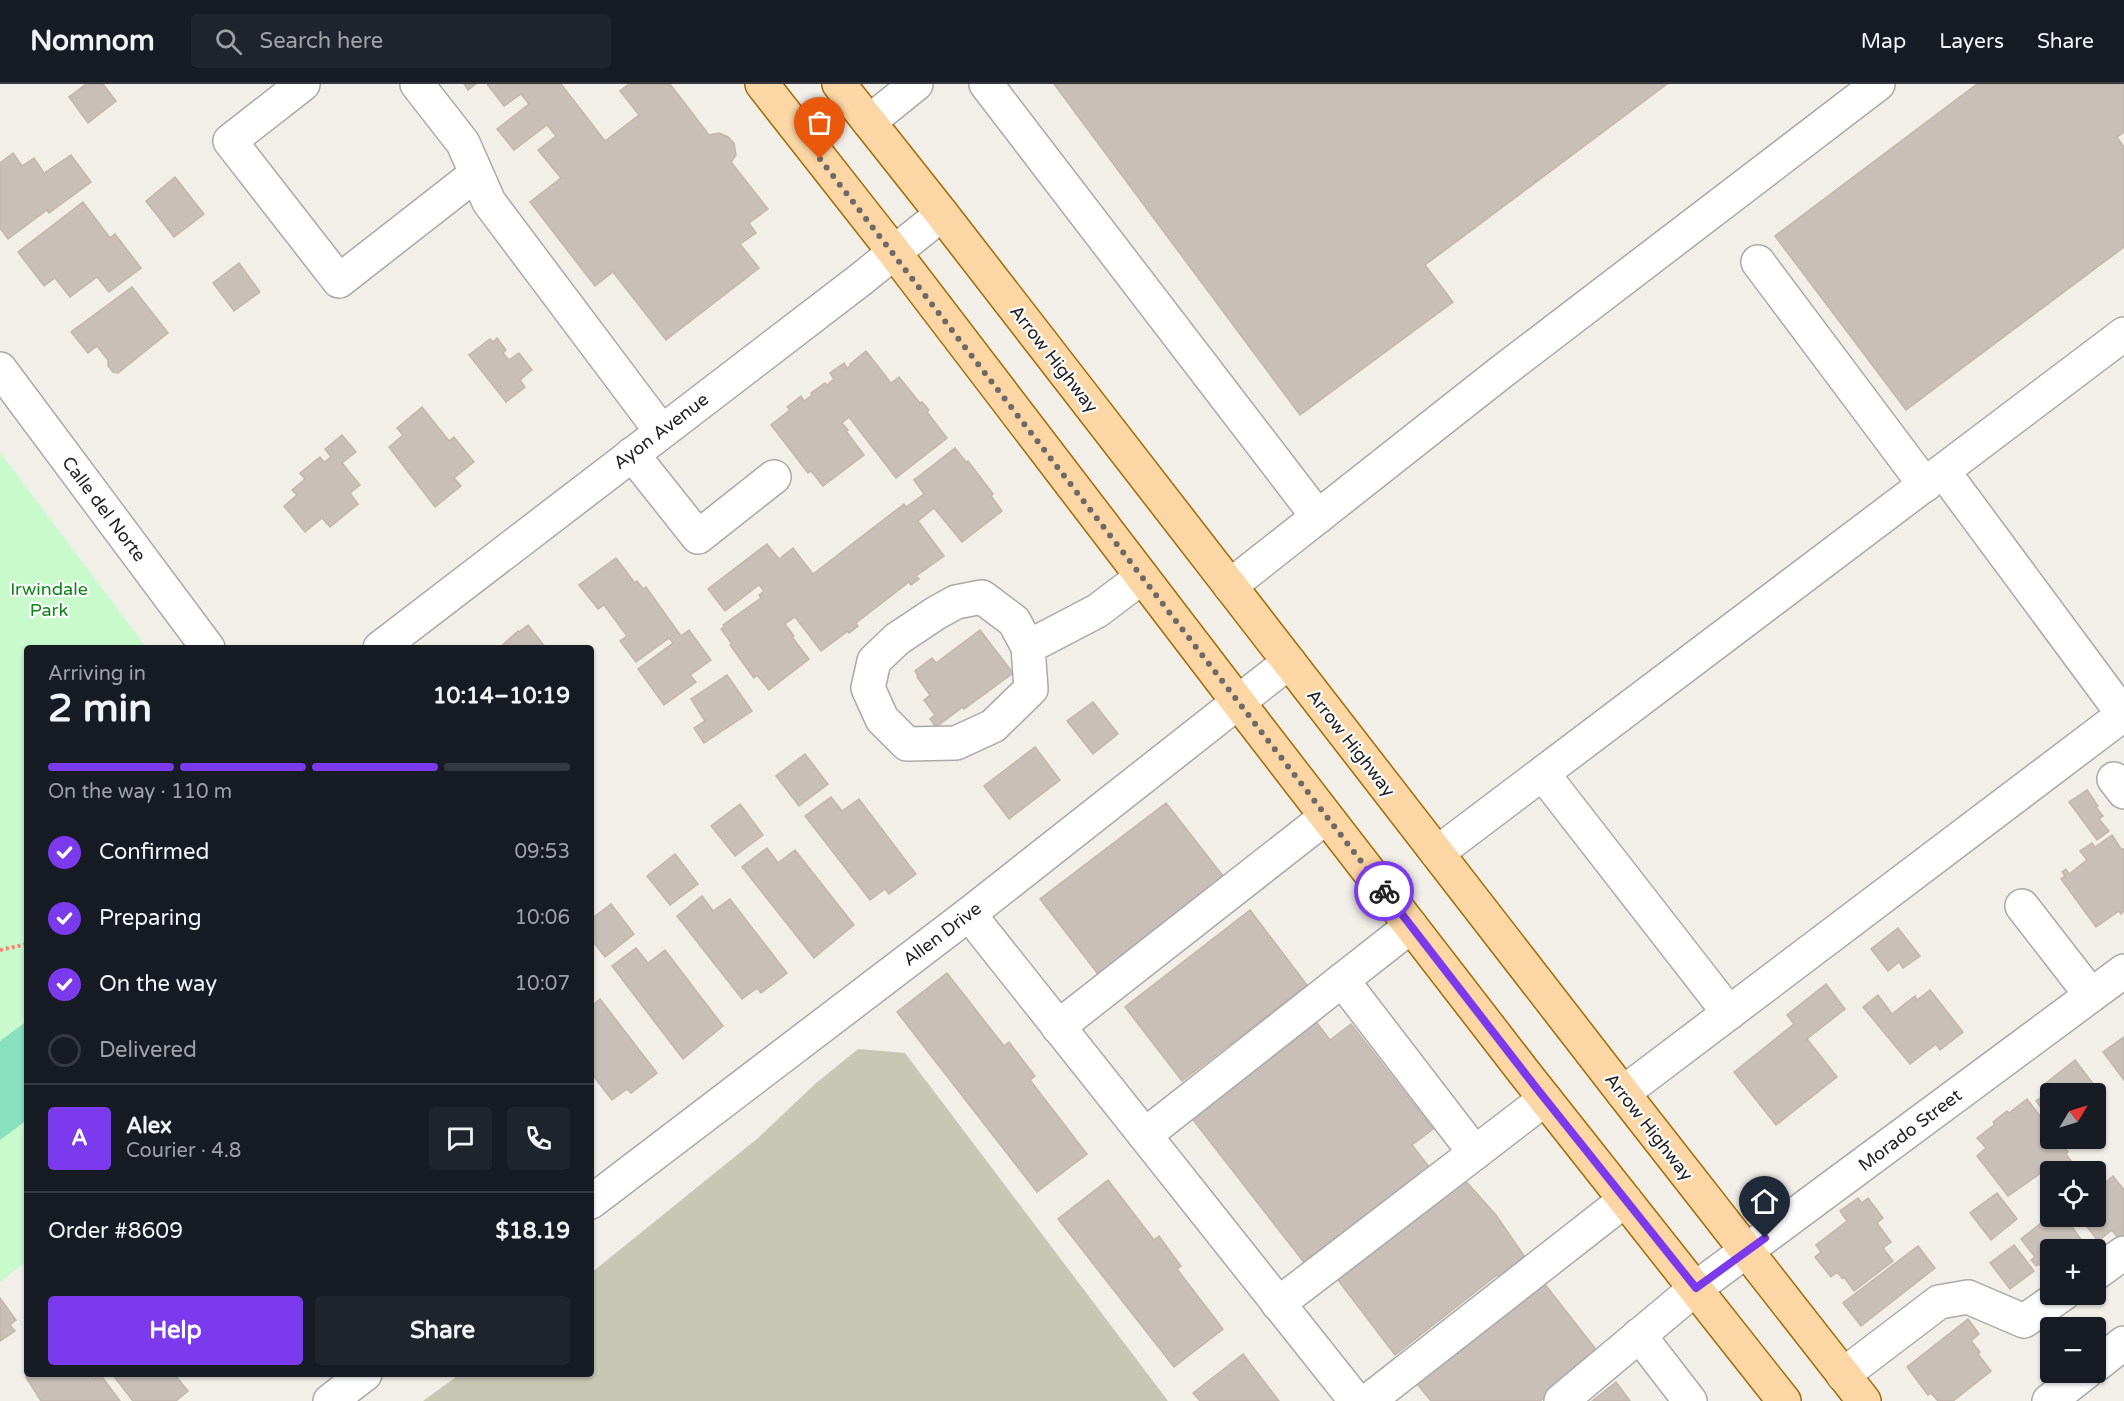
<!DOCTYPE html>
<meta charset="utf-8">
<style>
:root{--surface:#171b24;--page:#20242c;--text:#f1f3f6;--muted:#9ea1a6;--line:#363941;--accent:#7c3aed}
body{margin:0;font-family:"Varela Round",sans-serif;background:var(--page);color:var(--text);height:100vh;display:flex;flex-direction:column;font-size:22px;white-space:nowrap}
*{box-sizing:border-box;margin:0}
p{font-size:20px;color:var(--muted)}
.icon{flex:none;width:33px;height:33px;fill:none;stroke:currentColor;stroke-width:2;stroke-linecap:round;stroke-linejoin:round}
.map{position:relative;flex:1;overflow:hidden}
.details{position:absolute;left:24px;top:561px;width:570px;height:732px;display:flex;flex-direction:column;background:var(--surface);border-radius:6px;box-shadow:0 2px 4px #0004}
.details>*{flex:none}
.needle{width:39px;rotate:52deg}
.controls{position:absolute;left:2040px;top:999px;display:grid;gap:12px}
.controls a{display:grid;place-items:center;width:66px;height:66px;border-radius:6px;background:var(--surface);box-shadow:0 2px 4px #0004;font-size:30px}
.pin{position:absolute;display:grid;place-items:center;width:51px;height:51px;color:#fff;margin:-62px -26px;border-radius:50% 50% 50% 0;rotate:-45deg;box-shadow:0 0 6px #0007}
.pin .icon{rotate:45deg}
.courier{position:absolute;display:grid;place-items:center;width:60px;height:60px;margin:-30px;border:4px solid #7c3aed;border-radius:50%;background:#fff;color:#222;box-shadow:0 2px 8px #0007}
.overview em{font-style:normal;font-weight:800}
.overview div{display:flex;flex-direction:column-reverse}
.overview{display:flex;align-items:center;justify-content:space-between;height:102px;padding:0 24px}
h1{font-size:39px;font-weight:800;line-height:45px}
.bar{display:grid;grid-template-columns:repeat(4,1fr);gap:9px 6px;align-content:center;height:72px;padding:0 24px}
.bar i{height:8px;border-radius:4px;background:var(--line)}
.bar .selected{background:var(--accent)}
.bar p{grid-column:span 4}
.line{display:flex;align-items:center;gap:15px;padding:0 24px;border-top:2px solid var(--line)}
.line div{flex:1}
.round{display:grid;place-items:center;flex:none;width:63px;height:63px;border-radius:6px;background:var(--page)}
ol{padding:0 24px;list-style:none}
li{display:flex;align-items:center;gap:18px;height:66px}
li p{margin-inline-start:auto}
li .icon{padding:6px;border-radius:50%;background:var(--accent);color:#fff;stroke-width:4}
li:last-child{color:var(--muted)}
li i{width:33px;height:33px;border:3px solid var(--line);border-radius:50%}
.cta{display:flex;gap:12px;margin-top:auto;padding:12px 24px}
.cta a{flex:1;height:69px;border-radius:6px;background:var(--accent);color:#fff;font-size:24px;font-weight:800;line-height:69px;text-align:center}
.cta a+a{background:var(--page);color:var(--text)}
header{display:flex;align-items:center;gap:36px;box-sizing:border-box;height:84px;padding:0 30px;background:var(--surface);border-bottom:2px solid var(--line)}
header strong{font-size:28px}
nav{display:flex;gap:33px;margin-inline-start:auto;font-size:21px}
.search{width:420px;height:54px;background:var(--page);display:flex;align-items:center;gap:15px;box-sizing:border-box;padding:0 21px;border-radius:6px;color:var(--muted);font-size:22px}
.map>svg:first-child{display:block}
.construction{fill:#c7c7b4}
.park{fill:#c8facc}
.pitch{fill:#88e0be}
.building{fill:#c7bfb8;stroke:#c4b6ab;stroke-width:1.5}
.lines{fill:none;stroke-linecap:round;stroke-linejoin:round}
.minor-casing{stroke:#a9a9a9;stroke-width:36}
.major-casing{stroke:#a06b00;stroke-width:36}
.path{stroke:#fa8072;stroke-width:4;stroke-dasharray:3 3;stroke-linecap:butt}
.minor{stroke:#fff;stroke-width:33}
.major{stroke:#fcd6a4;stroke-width:33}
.done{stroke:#6b6a68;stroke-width:6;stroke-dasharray:0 10.8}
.route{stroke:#7c3aed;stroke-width:8}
.labels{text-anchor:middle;stroke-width:4.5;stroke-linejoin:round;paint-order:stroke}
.street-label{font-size:18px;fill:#222;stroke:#fff}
.park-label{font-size:18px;fill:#0c8416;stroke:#fff}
</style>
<header>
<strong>Nomnom</strong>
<div class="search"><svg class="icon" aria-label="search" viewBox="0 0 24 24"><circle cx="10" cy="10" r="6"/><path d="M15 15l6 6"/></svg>Search here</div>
<nav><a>Map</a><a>Layers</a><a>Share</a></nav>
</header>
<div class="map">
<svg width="2124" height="1317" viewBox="0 0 2124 1317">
<rect width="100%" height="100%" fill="#f2efe9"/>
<path class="construction" d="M858 965 905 969 1168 1317H423L460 1290H591V1189L758 1054 815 1000Z"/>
<path class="park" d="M0 368 147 564H27V1177L0 1198Z"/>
<path class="pitch" d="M27 937V1036L0 1056V957Z"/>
<g class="building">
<path d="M86 0H103L116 17 88 39 69 13Z"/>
<path d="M464 0H476L468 6Z"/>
<path d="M487 0H561L605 57 639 31 620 7 629 0H670L709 51 719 49 728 53 734 59 736 71 731 78 768 125 749 139 756 149 740 160 759 184 666 256 613 188 595 202 530 118 561 94 538 66 556 52 547 41 514 66 497 45 529 20 521 10 504 22Z"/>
<path d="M1054 0H1667L1425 181 1453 218 1300 331Z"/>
<path d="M1977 0H2124V48L2117 53 2124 63V163L1906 326 1775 152Z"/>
<path d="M13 69 22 82 34 74 44 89 71 71 91 98 49 129 47 126 8 155 0 144V79Z"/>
<path d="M175 93 204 130 174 153 146 117Z"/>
<path d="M83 118 110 154 115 150 141 184 109 208 97 193 70 213 55 194 44 202 18 168Z"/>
<path d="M239 179 260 208 234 227 213 199Z"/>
<path d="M132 203 168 249 118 289 113 288 108 282V276L97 262 88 269 71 248Z"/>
<path d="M497 254 506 266 503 269 509 276 519 269 532 286 520 296 525 303 506 318 469 271 490 255 493 258Z"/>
<path d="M866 267 891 299 899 293 920 319 922 318 929 326 927 328 947 354 896 394 849 333 842 339 848 346 846 347 864 371 823 402 811 387 808 389 771 341 790 326 787 323 801 312 804 317 812 311 811 309 825 299 827 301 834 295 830 289 844 279 847 284 851 281 850 280Z"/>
<path d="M422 323 449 357 454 353 474 378 454 394 461 402 435 423 389 363 403 351 397 344Z"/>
<path d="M342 351 356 368 342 379 360 401 350 409 358 420 330 443 322 434 305 448 284 422 297 411 292 406 305 395 300 389 320 373 324 378 331 373 325 365Z"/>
<path d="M955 364 966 378 968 377 993 410 991 412 1002 427 962 458 934 424 918 437 944 472 916 492 919 495 911 501 909 498 856 539 858 542 849 549 848 547 821 567 795 533 785 540 794 552 792 553 809 575 769 606 757 591 754 594 730 561 732 560 721 545 724 543 723 541 761 514 759 511 764 507 759 501 725 527 708 505 767 460 779 475 793 464 813 490 904 420 906 423 924 410 914 396Z"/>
<path d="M616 474 635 499 637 497 643 505 646 503 681 552 689 546 711 576 690 591 696 598 664 621 638 585 673 559 669 554 636 578 620 557 627 552 604 521 598 525 579 501Z"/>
<path d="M528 541 546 564H499L518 547 519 548Z"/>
<path d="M980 546 1013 589 964 625 963 623 936 643 930 635 935 631 924 616 930 611 917 593 918 592 915 587 932 574 936 579Z"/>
<path d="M727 591 752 627 704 659 694 644 705 637 691 615Z"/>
<path d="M1093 618 1118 650 1093 670 1067 637Z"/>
<path d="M1035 663 1060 696 1009 735 984 702Z"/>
<path d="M805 670 828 700 799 722 776 692Z"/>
<path d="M2087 706 2098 722 2096 723 2103 732 2099 735 2109 747 2097 756 2069 718Z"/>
<path d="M831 713 842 727 859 715 916 790 889 810 885 805 870 816 805 732Z"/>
<path d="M1166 719 1224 793 1098 890 1040 815Z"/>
<path d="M740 720 763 751 735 772 711 742Z"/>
<path d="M2112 751 2121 765H2124V827L2121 830 2119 827 2096 843 2061 795 2065 792 2062 788 2066 785 2069 790 2087 776 2080 767 2092 759 2095 763Z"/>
<path d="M767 764 778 779 795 766 854 841 814 874 742 783Z"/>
<path d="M675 770 698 800 670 821 647 792Z"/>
<path d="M702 812 713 827 730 815 787 889 761 909 757 904 742 915 677 832Z"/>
<path d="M611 820 634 850 605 873 591 855V835Z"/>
<path d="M1250 826 1307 901 1182 997 1125 923Z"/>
<path d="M1898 844 1920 872 1903 884 1899 878 1888 887 1871 865Z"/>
<path d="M636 864 648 879 665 866 723 942 683 975 612 882Z"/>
<path d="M947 889 1004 962 1009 958 1035 992 1030 996 1087 1070 1037 1108 897 928Z"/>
<path d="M1826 900 1845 925 1807 955 1837 993 1776 1041 1734 988 1794 940 1787 931Z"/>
<path d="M1930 906 1963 948 1940 966 1936 960 1910 980 1863 923 1878 911 1892 930 1915 912 1917 916Z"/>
<path d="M600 915 657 989 631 1009 627 1005 612 1016 591 989V922Z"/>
<path d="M1314 935 1330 956 1351 940 1433 1045 1412 1061 1430 1084 1306 1181 1190 1032Z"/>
<path d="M2124 953V996L2103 968Z"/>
<path d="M2075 976 2095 1002 2085 1010H2050V1036L2036 1017 2050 1007 2045 1000Z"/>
<path d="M2027 1015 2050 1045V1054H2058L2068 1068 2066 1070 2079 1088H2050V1102L2041 1089 2008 1112 1977 1072 1986 1064 1977 1054 1995 1040 1993 1038 2007 1027 2009 1029Z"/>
<path d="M2113 1092 2124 1106 2123 1161 2112 1146 2098 1157 2081 1135 2084 1132H2096V1106Z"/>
<path d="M1463 1094 1496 1131 1525 1173 1499 1193 1497 1191 1395 1271 1337 1195Z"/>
<path d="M1108 1096 1154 1156 1159 1152 1181 1182 1177 1185 1223 1245 1174 1283 1058 1135Z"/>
<path d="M1997 1109 2017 1135 1991 1156 1970 1129Z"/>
<path d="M1858 1114 1862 1119 1868 1114 1883 1134 1877 1139 1891 1158 1883 1164 1893 1177 1854 1207 1844 1193 1842 1194 1837 1188 1831 1193 1815 1173 1821 1168 1816 1161 1847 1137 1840 1127Z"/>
<path d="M2050 1132H2064L2089 1166H2050V1195L2039 1180 2036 1182 2031 1176 2035 1173 2021 1155Z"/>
<path d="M2014 1161 2034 1187 2010 1205 1990 1179Z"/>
<path d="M1918 1162 1935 1184 1861 1242 1843 1219Z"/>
<path d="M1540 1194 1602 1273 1575 1290 1540 1317H1431L1414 1296Z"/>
<path d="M0 1214 16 1236 10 1241 15 1247 0 1257Z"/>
<path d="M1968 1235 1979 1250 1971 1257 1980 1268 1978 1270 1991 1287 1953 1317H1938L1931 1309 1928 1311 1907 1283Z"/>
<path d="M1243 1270 1279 1317H1200L1193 1309Z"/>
<path d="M29 1290H90L94 1295 100 1290 120 1317H41L26 1293Z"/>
<path d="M112 1290H174L188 1307 176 1317H133Z"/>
<path d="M1616 1298 1630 1317H1592Z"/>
</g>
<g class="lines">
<defs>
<g id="minor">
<path d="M303 0 230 57 339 197 476 90"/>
<path d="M417 0 463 59 489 118 661 347"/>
<path d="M986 0 1318 433"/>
<path d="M869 38 916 0"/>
<path d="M1758 178 1925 401"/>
<path d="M0 285 208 564"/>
<path d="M632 370 698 453 774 393"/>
<path d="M1943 387 2123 630"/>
<path d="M1230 502 1500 289 1878 0"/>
<path d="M1028 563 1014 537 982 513 956 518 936 529 897 555 874 577 868 604 882 635 907 660 956 659 993 642 1031 605 1028 563 1097 527 1142 493"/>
<path d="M380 564 860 196 942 130"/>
<path d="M1543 690 1729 929"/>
<path d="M2114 695 2124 708"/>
<path d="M1437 769 2124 250"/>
<path d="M2022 822 2091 911"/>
<path d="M969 830 1356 1317"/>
<path d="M1342 896 1475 1069"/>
<path d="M1058 943 1326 733"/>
<path d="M1623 1009 2124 630"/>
<path d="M1145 1051 1411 842"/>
<path d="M591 1118 969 830 1289 578"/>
<path d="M2096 1189 2124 1169"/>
<path d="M1278 1220 1545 1015"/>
<path d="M1639 1251 1690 1317"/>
<path d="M2096 1281 2124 1259"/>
<path d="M1843 1291 1939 1218 1968 1213 2024 1237 2063 1210"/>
<path d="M330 1317 365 1290"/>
<path d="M1368 1317 1625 1116"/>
<path d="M1561 1317 1696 1204 2124 887"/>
<path d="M2049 1317 2086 1288"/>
</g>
<g id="major">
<path d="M762 0 894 168 1238 618 1523 987 1784 1317"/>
<path d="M839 0 942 130 1623 1009 1864 1317"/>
</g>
</defs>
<use href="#minor" class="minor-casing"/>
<use href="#major" class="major-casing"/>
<path class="path" d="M0 866 27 860"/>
<use href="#minor" class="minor"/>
<use href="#major" class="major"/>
</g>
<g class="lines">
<path class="done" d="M820 75 1384 807"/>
<path class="route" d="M1384 807 1534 1001 1696 1204 1765 1154"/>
</g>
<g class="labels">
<g class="street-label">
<text transform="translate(1054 275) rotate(52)" y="6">Arrow Highway</text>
<text transform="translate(661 347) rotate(-37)" y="6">Ayon Avenue</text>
<text transform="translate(104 425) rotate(53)" y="6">Calle del Norte</text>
<text transform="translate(1351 659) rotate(52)" y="6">Arrow Highway</text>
<text transform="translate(942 850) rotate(-37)" y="6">Allen Drive</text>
<text transform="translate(1649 1043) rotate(52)" y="6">Arrow Highway</text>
<text transform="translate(1910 1046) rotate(-37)" y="6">Morado Street</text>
</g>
<g class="park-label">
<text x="49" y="511">Irwindale<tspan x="49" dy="21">Park</tspan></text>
</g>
</g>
</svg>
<div class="controls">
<a><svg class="needle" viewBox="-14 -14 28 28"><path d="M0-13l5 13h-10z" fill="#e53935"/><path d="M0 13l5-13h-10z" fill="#9ea1a6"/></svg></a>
<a><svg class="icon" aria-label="locate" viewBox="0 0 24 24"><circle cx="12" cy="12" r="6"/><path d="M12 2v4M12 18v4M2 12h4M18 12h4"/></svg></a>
<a>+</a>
<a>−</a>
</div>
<div class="pin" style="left:820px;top:75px;background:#ea580c"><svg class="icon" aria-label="bag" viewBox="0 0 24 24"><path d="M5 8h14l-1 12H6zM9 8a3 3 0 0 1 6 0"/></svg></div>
<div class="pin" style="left:1765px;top:1154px;background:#1f2937"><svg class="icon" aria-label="home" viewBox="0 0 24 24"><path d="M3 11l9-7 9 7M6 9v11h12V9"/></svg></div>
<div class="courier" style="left:1384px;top:807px"><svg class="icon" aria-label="bike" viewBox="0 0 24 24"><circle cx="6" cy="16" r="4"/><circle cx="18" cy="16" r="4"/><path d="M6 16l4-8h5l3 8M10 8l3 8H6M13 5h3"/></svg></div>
<section class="details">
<div class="overview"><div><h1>2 min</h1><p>Arriving in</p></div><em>10:14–10:19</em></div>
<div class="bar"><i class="selected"></i><i class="selected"></i><i class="selected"></i><i></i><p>On the way · 110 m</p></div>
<ol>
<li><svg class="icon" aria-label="check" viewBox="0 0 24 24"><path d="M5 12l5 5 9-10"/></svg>Confirmed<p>09:53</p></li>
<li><svg class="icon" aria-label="check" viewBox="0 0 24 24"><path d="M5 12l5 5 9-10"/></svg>Preparing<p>10:06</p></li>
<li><svg class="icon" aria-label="check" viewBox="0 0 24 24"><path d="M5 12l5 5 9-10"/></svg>On the way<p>10:07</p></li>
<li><i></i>Delivered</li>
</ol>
<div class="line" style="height:108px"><b class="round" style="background:var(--accent);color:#fff">A</b><div><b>Alex</b><p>Courier · 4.8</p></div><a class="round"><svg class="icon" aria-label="chat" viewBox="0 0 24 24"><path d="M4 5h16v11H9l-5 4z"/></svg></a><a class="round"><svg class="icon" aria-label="phone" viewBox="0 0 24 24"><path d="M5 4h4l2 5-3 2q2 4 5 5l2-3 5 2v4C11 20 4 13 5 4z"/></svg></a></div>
<div class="line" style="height:78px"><div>Order #8609</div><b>$18.19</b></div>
<div class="cta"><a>Help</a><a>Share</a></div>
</section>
</div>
